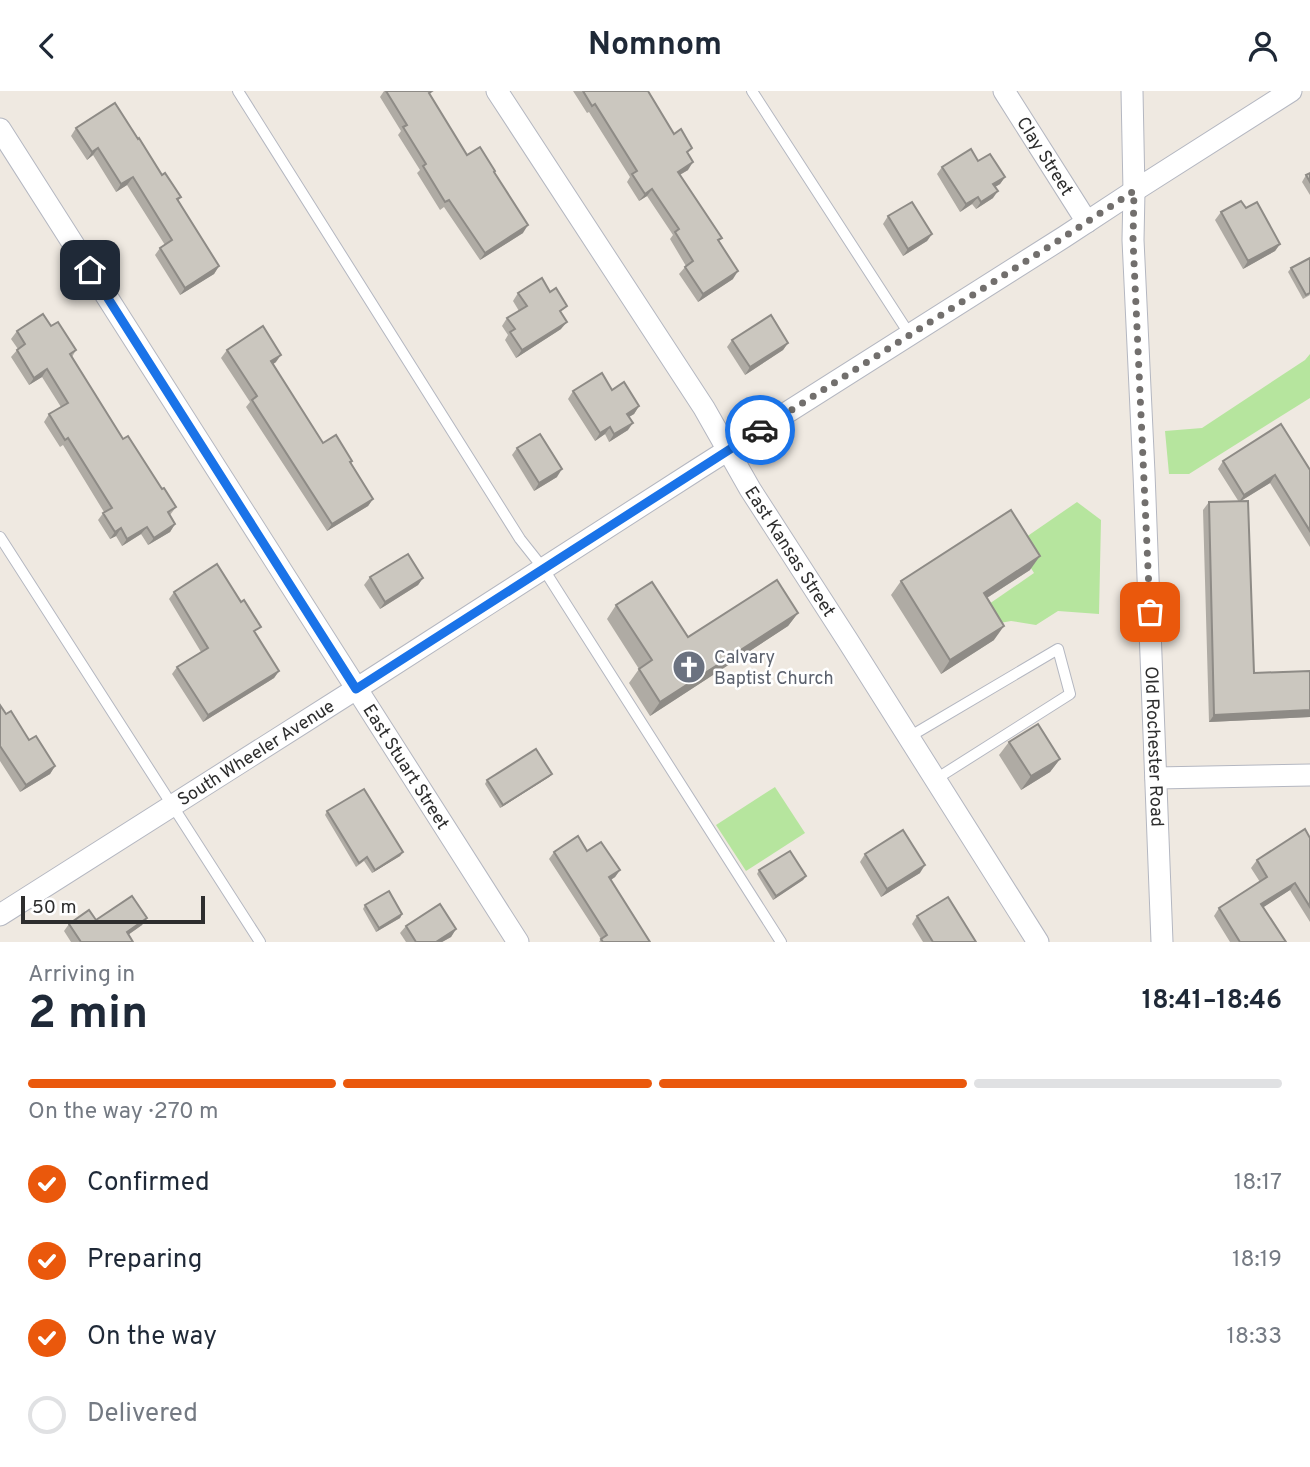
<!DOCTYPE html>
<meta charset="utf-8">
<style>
:root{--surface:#fff;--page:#f6f6f7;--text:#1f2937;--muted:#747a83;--line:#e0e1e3;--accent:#ea580c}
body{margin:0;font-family:Overpass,sans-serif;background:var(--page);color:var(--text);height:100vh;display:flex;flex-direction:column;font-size:26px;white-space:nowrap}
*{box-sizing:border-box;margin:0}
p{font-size:23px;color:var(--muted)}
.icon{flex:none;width:38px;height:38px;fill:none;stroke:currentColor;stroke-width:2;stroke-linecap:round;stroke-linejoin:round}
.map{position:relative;height:851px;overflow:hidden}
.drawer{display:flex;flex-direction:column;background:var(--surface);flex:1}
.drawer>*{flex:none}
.scale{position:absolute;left:21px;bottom:18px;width:184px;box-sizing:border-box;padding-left:7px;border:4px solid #2e2e2e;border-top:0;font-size:19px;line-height:24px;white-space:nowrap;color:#2e2e2e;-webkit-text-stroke:5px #fff;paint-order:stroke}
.pin{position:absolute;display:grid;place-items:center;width:60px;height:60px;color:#fff;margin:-30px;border-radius:14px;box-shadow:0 4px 10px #0006}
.courier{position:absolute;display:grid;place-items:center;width:70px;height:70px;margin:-35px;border:5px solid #1a73e8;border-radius:50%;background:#fff;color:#222;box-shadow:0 2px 9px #0007}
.summary em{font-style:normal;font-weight:700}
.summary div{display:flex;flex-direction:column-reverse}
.summary{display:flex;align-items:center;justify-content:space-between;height:119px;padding:0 28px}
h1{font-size:46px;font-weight:700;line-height:52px}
.bar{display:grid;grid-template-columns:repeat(4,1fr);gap:10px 7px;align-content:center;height:84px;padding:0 28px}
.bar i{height:9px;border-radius:5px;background:var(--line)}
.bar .active{background:var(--accent)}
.bar p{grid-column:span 4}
ol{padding:0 28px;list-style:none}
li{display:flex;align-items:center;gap:21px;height:77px}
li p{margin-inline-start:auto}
li .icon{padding:7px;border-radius:50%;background:var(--accent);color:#fff;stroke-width:4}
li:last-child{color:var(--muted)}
li i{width:38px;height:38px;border:4px solid var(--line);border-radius:50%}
header{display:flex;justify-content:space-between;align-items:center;height:91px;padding:0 28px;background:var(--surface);font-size:32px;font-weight:700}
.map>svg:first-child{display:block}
.green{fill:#b6e59e}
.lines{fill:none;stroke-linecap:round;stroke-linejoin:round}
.lane-casing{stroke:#b4b7c1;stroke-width:12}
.street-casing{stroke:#b4b7c1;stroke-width:23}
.lane{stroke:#fff;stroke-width:10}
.street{stroke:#fff;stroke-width:21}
.wall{fill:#afaba4}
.shaded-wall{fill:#8e8b86}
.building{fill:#cbc7bf;stroke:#8e8b86;stroke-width:2}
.done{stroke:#726f6d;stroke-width:7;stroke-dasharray:0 12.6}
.route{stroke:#1a73e8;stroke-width:9}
.labels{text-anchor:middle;stroke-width:5;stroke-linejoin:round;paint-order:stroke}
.street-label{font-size:18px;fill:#2e2e2e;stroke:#fff}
.worship-label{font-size:18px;fill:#5b616d;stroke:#fff;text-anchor:start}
</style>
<header><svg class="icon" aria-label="back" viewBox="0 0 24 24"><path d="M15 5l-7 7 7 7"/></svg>Nomnom<svg class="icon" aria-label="person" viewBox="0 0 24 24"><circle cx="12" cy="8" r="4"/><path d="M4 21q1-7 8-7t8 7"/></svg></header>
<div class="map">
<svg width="1310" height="851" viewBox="0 0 1310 851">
<rect width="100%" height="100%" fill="#efe9e1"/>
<g class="green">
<path d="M1310 263V307L1189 383H1169L1165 340 1202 337 1305 269Z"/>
<path d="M1077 411 1101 429 1099 523 1058 520 1036 534 1011 530 1000 532 989 513 1034 482 1016 453Z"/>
<path d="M775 696 805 742 746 780 716 734Z"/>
</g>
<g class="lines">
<defs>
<g id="lane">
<path d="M238 0 520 448 543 477 562 507 781 851"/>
<path d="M752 0 910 244"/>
<path d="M0 446 260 851"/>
<path d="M909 646 1058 558 1070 603 936 688"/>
</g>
<g id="street">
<path id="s1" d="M497 0 704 317 750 398 848 550 1038 851"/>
<path id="s2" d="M1004 0 1087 131"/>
<path id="s3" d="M1132 0 1134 100 1133 149 1144 382 1162 851"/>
<path id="s4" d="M0 38 518 851"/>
<path d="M1156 687 1310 684"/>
<path id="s5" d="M0 824 356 598 698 378 1064 146 1134 100 1291 0"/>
</g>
</defs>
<use href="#lane" class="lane-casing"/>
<use href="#street" class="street-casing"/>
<use href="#lane" class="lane"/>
<use href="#street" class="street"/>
</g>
<g class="wall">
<path d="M384 0H432L430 3 467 64 494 82 523 142 480 169 444 116 440 119 417 82 420 79 398 44 401 40 380 6Z"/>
<path d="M573 0H648L674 43 688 63V79L680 84 719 151 733 188 698 211 679 183 686 175 670 148 673 144 647 105 639 110 627 91 630 86 589 21 587 22Z"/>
<path d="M76 37 162 84 181 106 178 110 219 175 214 183 180 204 155 164 160 157 165 154 127 94 116 101 93 64 87 69 71 45Z"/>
<path d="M978 70 1005 86 1000 93 995 96 993 107 976 118 972 113 960 121 937 83 942 76Z"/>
<path d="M1310 82V104L1302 91 1306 84Z"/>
<path d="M1221 121 1280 153 1275 160 1243 178 1215 129Z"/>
<path d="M888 125 932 143 927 150 903 165 883 133Z"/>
<path d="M1291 177 1310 204 1303 208 1288 181Z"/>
<path d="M518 202 562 223 561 238 516 267 505 249 508 244 502 235 507 227 519 220 513 210Z"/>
<path d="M51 235 76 259 72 266 123 348 176 416 170 424 175 433 170 441 148 454 141 443 122 455 116 445 110 448 98 429 104 421 63 354 60 356 44 331 49 323 61 316 42 286 29 294 11 266 18 258 11 248 17 240Z"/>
<path d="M732 249 788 252 783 259 745 284 727 256Z"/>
<path d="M227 259 276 271 273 273 323 352 352 370 351 372 373 408 368 415 327 440 246 316 250 311 221 267Z"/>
<path d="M612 299 639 315 634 323 629 326 628 339 609 351 605 343 595 350 568 308 573 300Z"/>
<path d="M517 357 557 386 534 400 512 364Z"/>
<path d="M1223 370 1310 379V456L1270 392 1241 410 1254 582 1310 580V626L1209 631 1203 419 1209 411H1239L1218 378Z"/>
<path d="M1030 479 987 507 994 549 941 583 891 504 901 490Z"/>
<path d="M370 486 423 487 418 494 380 518 364 494Z"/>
<path d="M174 501 256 543 279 580 274 587 203 631 172 583 177 576 201 561 169 508Z"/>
<path d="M616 514 688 546 798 522 788 535 650 625 629 592 639 578 607 528Z"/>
<path d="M0 614 6 623 29 649 55 675 50 683 20 701 0 670Z"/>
<path d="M1009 651 1060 668 1050 681 1021 699 999 664Z"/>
<path d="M552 683 549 686 500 717 485 693 487 689Z"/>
<path d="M327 720 403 761 400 765 372 782 364 770 356 776 325 724Z"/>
<path d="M1310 747V831L1290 799 1263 816 1286 851H1230L1214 825 1219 817 1260 791 1251 777 1257 769Z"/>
<path d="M587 760 620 779 615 786 611 789 650 851H599L601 848 549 768 554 761Z"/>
<path d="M865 763 920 782 881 806 860 771Z"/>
<path d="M759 779 806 785 803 789 773 809 757 783Z"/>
<path d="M365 814 402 823 400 827 376 841 363 818Z"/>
<path d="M917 825 976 851H923L912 833Z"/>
<path d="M147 827 142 834 128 844 133 851H71L64 840 69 833 96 829Z"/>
<path d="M406 835 456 838 451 846 442 851H406L400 842Z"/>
</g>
<g class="shaded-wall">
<path d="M98 57 93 64 87 69 92 61Z"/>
<path d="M693 71 688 79 672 88 678 81Z"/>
<path d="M133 86 127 94 116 101 121 93Z"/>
<path d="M1005 86 1000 93 988 100 993 93Z"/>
<path d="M652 98 647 105 639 110 645 103Z"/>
<path d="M998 100 993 107 976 118 981 111Z"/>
<path d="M978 106 972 113 960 121 966 113Z"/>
<path d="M528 134 523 142 480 169 485 162Z"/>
<path d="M932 143 927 150 903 165 908 158Z"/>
<path d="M1280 153 1275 160 1243 178 1248 170Z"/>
<path d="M219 175 214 183 180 204 185 197Z"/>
<path d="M738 180 733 188 698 211 703 203Z"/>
<path d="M567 231 561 238 516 267 522 259Z"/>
<path d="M788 252 783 259 745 284 750 276Z"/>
<path d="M281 264 276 271 266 278 271 270Z"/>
<path d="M47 278 42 286 29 294 34 287Z"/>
<path d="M639 315 634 323 622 330 627 323Z"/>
<path d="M633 332 628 339 609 351 614 343Z"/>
<path d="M610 336 605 343 595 350 600 342Z"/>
<path d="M562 378 557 386 534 400 539 392Z"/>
<path d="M1275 384 1270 392 1239 411 1244 404Z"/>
<path d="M373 408 368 415 327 440 332 433Z"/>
<path d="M175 433 170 441 148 454 154 447Z"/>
<path d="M147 436 141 443 122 455 127 448Z"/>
<path d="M121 437 116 445 110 448 115 441Z"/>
<path d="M1040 465 1030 479 974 515 984 502Z"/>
<path d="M423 487 418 494 380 518 385 511Z"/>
<path d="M798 522 788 535 650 625 660 611Z"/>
<path d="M1004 535 994 549 941 583 950 569Z"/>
<path d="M279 580 274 587 203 631 208 624Z"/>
<path d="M1310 619V626L1209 631 1214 624Z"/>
<path d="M1060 668 1050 681 1021 699 1031 685Z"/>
<path d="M55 675 50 683 20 701 26 694Z"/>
<path d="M552 683 549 686 500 717 503 714Z"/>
<path d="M403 761 400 765 372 782 375 779Z"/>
<path d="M925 774 920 782 881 806 887 798Z"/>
<path d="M620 779 615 786 604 793 609 786Z"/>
<path d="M806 785 803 789 773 809 776 805Z"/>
<path d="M1295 792 1290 799 1256 821 1261 813Z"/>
<path d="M402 823 400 827 376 841 379 837Z"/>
<path d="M147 827 142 834 122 848 127 841Z"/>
<path d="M456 838 451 846 442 851H436Z"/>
</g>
<g class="building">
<path d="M386 0H432L429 2 467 64 480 56 495 80 494 81 528 134 485 162 449 109 445 111 423 75 426 73 403 36 407 34Z"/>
<path d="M583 0H648L674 43 681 38 692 57 687 61 693 71 678 81 722 147 718 149 738 180 703 203 685 176 693 170 675 141 679 138 652 98 645 103 632 83 637 80 595 13 592 15Z"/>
<path d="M115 12 138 48 139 47 162 84 165 82 181 106 177 108 219 175 185 197 160 157 172 149 133 86 121 93 98 57 92 61 76 37Z"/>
<path d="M971 58 978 70 990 63 1005 86 993 93 998 100 981 111 978 106 966 113 942 76Z"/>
<path d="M1310 82V91L1306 84Z"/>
<path d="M1241 110 1246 117 1257 111 1280 153 1248 170 1221 121Z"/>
<path d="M912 111 932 143 908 158 888 125Z"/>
<path d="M1310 167V202L1306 204 1291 177Z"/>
<path d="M542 187 550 201 556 197 567 215 560 220 567 231 522 259 510 241 515 238 507 227 527 215 518 202Z"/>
<path d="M43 223 51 235 58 231 76 259 70 263 123 348 128 345 162 398 164 397 176 416 168 421 175 433 154 447 147 436 127 448 121 437 115 441 103 422 112 417 68 347 65 349 49 323 68 312 47 278 34 287 17 259 25 253 17 240Z"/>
<path d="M771 224 788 252 750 276 732 249Z"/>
<path d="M263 235 281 264 271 270 323 352 336 344 352 370 350 371 373 408 332 433 252 309 257 305 227 259Z"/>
<path d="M602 282 612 299 624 291 639 315 627 323 633 332 614 343 610 336 600 342 573 300Z"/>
<path d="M1281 333 1310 379V440L1275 384 1244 404 1223 370Z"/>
<path d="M540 343 562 378 539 392 517 357Z"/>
<path d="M1248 410 1254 582 1310 580V619L1214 624 1209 411Z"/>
<path d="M1011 419 1040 465 984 502 1004 535 950 569 901 490Z"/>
<path d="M408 463 423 487 385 511 370 486Z"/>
<path d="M217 473 241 511 244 509 261 536 254 540 279 580 208 624 177 576 208 557 174 501Z"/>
<path d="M777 489 798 522 660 611 639 578 652 569 616 514 652 491 688 546Z"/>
<path d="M0 614 6 623 11 620 29 649 36 645 55 675 26 694 0 655Z"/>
<path d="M1038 633 1060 668 1031 685 1009 651Z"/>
<path d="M536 658 552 683 503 714 487 689Z"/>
<path d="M364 698 403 761 375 779 367 766 359 772 327 720Z"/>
<path d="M1305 738 1310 747V816L1295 792 1261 813 1286 851H1240L1219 817 1267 786 1257 769Z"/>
<path d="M903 739 925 774 887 798 865 763Z"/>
<path d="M578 745 587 760 601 751 620 779 609 786 650 851H603L601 848 607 844 554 761Z"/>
<path d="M790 760 806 785 776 805 759 779Z"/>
<path d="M389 800 402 823 379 837 365 814Z"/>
<path d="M132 805 147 827 127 841 133 851H81L69 833 89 819 96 829Z"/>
<path d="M948 806 976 851H933L917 825Z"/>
<path d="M440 813 456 838 436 851H416L406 835Z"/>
</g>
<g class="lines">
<path class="done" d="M760 339 1064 146 1134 100 1133 149 1150 521"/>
<path class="route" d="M90 179 356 598 760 339"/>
</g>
<defs>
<symbol id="church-disc" viewBox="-11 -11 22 22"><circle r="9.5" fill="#6b7280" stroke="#fff"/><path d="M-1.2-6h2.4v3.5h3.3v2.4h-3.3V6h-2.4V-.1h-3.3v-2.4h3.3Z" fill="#fff"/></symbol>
</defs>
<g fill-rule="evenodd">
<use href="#church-disc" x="670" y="557" width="38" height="38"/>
</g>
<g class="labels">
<g class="street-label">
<text dy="6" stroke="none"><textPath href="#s2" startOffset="77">Clay Street</textPath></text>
<text dy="6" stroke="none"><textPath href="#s1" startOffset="546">East Kansas Street</textPath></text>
<text dy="6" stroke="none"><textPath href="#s3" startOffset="656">Old Rochester Road</textPath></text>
<text dy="6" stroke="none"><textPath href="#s5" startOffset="303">South Wheeler Avenue</textPath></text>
<text dy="6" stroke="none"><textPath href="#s4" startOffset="756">East Stuart Street</textPath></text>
</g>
<g class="worship-label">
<text x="714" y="572">Calvary<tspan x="714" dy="21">Baptist Church</tspan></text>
</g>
</g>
</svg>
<div class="scale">50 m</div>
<div class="pin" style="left:1150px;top:521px;background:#ea580c"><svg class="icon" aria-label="bag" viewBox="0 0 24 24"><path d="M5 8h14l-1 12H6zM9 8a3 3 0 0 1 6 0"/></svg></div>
<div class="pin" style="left:90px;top:179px;background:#1f2937"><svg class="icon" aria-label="home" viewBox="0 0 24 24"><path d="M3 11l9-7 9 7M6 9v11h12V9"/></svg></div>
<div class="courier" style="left:760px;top:339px"><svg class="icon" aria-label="car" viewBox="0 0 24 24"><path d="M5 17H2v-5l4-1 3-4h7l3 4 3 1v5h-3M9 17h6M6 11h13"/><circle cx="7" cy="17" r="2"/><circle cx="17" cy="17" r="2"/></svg></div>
</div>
<section class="drawer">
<div class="summary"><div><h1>2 min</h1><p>Arriving in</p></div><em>18:41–18:46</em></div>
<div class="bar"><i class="active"></i><i class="active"></i><i class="active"></i><i></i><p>On the way · 270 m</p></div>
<ol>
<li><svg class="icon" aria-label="check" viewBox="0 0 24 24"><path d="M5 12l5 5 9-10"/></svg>Confirmed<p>18:17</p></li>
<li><svg class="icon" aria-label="check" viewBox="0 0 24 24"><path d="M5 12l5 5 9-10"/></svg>Preparing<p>18:19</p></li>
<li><svg class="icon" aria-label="check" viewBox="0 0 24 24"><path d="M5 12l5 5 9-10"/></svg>On the way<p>18:33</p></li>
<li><i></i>Delivered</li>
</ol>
</section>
